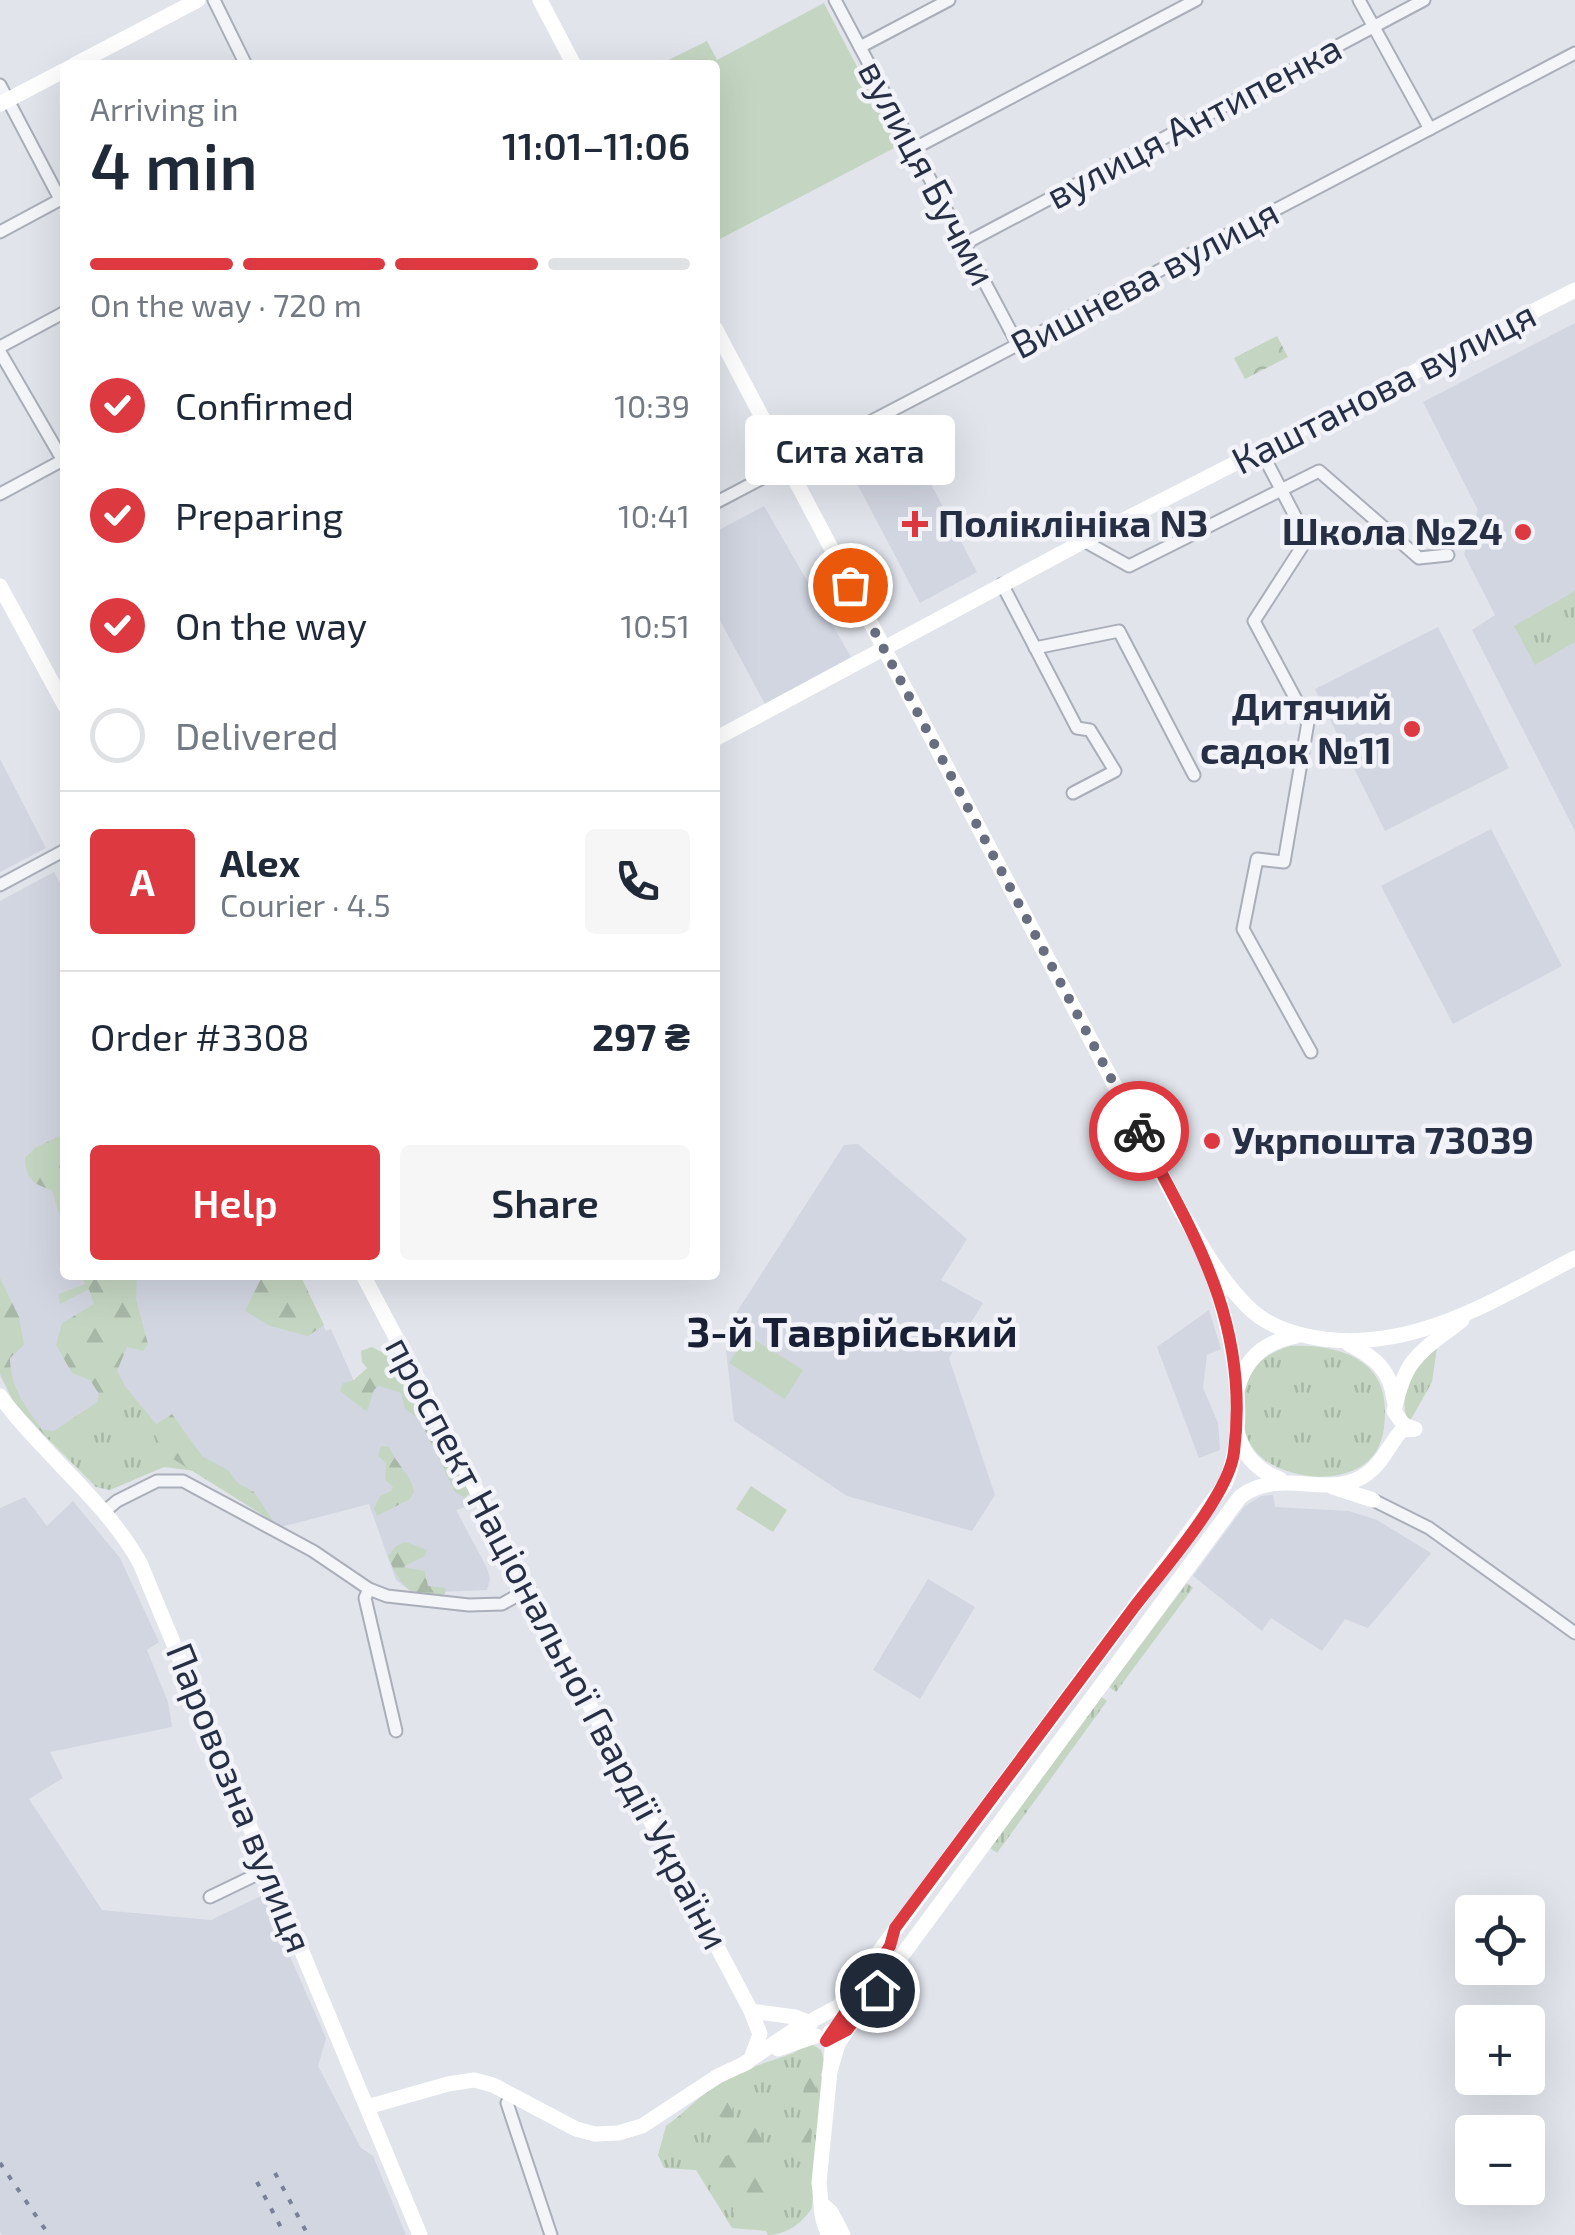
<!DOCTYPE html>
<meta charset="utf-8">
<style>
:root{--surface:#fff;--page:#f6f6f7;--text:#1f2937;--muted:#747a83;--line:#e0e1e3;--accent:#dd3940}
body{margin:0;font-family:"Exo 2",sans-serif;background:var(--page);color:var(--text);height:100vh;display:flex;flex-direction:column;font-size:38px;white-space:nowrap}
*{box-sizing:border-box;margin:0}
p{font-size:32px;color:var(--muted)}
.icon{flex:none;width:55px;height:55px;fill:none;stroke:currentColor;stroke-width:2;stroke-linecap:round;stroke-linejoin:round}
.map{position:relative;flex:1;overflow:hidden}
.sheet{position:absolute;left:60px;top:60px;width:660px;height:1220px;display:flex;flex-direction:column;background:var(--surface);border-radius:10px;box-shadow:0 10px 40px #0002}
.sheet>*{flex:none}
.fabs{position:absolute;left:1455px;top:1895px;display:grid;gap:20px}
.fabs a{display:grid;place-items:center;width:90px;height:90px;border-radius:10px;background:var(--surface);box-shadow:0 10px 40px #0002;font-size:50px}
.pin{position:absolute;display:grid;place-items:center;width:85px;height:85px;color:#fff;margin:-42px;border:5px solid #fff;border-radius:50%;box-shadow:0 2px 10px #0007}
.courier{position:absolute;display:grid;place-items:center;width:100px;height:100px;margin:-50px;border:8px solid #dd3940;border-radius:50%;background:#fff;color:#222;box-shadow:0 2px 12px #0007}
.bubble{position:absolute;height:70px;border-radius:10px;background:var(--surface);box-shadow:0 10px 40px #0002;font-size:32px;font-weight:600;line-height:70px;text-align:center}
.head em{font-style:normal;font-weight:600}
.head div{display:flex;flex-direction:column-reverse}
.head{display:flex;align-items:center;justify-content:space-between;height:170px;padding:0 30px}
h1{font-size:65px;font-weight:600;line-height:75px}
.bar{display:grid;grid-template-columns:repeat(4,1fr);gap:15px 10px;align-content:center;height:120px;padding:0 30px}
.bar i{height:12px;border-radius:8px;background:var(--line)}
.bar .current{background:var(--accent)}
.bar p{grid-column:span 4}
.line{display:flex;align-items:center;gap:25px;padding:0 30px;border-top:2px solid var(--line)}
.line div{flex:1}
.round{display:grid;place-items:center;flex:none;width:105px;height:105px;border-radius:10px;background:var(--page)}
ol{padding:0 30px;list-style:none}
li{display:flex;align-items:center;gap:30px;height:110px}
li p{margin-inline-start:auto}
li .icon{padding:10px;border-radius:50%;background:var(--accent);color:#fff;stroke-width:4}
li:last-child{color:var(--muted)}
li i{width:55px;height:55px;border:5px solid var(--line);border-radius:50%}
.action{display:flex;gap:20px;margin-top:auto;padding:20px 30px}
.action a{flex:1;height:115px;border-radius:10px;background:var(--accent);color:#fff;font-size:40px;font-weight:600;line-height:115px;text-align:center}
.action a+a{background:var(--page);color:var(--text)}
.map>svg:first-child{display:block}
.built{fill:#d2d6e1}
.grass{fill:url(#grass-tufts)}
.forest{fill:url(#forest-firs)}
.park{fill:url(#park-crowns)}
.pitch{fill:#c4d6c1}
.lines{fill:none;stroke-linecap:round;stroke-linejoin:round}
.street-casing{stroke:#a9aeb9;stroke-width:15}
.street{stroke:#f4f5f9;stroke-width:11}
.secondary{stroke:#fff;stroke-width:15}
.rail{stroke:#798197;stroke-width:4;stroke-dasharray:5 10;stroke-linecap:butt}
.done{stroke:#686e7f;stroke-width:10;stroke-dasharray:0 18}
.route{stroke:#dd3940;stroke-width:12}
.poi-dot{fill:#dd3940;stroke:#f1f3f8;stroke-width:4}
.labels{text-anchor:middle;stroke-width:9;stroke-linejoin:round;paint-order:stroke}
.street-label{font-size:38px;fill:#272f45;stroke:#f1f3f8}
.poi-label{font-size:38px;font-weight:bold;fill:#272f45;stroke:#f1f3f8;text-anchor:start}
.quarter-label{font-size:42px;font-weight:bold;fill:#192036;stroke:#f1f3f8}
</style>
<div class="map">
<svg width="1575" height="2235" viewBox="0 0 1575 2235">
<defs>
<pattern id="grass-tufts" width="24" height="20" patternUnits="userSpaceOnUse" patternTransform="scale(2.5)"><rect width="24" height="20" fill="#c4d6c1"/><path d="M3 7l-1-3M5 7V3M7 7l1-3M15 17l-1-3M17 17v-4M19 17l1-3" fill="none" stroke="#a8b8a7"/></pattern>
<pattern id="forest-firs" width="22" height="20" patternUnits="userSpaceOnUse" patternTransform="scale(2.5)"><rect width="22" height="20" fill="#c4d6c1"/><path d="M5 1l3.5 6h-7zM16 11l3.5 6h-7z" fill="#a8b8a7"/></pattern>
<pattern id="park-crowns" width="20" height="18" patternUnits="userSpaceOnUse" patternTransform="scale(2.5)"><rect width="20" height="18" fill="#c4d6c1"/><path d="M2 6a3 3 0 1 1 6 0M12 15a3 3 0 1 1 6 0" fill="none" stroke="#a8b8a7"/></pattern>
</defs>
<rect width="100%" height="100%" fill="#e1e4eb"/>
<g class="built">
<path d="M1575 323V831L1472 630 1495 615 1464 554 1478 510 1423 402Z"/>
<path d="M911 446 977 572 920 603 853 476Z"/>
<path d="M764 506 851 657 765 704 715 611V532Z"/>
<path d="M1438 627 1509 768 1385 831 1315 689Z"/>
<path d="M0 759 46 848 0 872Z"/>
<path d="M1491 829 1562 966 1453 1024 1381 886Z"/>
<path d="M54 872 65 893V1275H300L326 1331 331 1329 361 1397 400 1374 469 1506 456 1510 487 1568 490 1579 487 1590 413 1593 396 1580 369 1504 281 1527 195 1471 124 1386 65 1432 46 1437 13 1401 0 1376V901Z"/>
<path d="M858 1144 967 1239 941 1280 983 1303 949 1358 995 1495 972 1531 847 1496 734 1421 724 1332 844 1145Z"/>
<path d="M1209 1310 1221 1349 1207 1355 1203 1388 1218 1423 1220 1450 1199 1458 1157 1347Z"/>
<path d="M1273 1495 1275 1507 1349 1511 1377 1520 1431 1553 1368 1628 1345 1619 1322 1651 1271 1618 1262 1631 1193 1576 1244 1507 1261 1496Z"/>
<path d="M25 1497 47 1526 73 1501 120 1558 159 1642 147 1650 168 1702 172 1727 50 1752 63 1778 29 1799 102 1910 211 1920 263 1895 326 2038 318 2066 361 2148 373 2156 406 2235H2L0 2232V1508Z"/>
<path d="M928 1579 975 1607 920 1699 873 1670Z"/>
</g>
<g class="grass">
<path d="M1575 591V642L1535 665 1514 626Z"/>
<path d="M1290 1346C1335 1344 1385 1357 1385 1410 1385 1423 1384 1436 1378 1448 1357 1489 1283 1482 1256 1452 1237 1431 1239 1386 1257 1365 1266 1355 1278 1350 1290 1346Z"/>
<path d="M1437 1348 1432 1382 1410 1421 1407 1420C1398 1391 1415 1367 1437 1348Z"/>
<path d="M124 1385 195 1471 164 1467 110 1490 96 1487 46 1437 65 1432Z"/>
<path d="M1187 1583 1193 1588 1116 1692 1109 1687Z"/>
<path d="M1100 1696 1107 1701 997 1853 990 1848Z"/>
<path d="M808 2042 821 2050 824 2060 812 2208C801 2224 788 2234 768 2235L766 2231 732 2228 696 2170 664 2168 658 2155 666 2126 688 2109 741 2071 794 2053Z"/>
</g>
<g class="forest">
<path d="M65 1133V1234L52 1190C32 1184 26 1179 25 1158L35 1148Z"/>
<path d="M81 1275H137L136 1299 148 1344 143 1351 127 1347 117 1371 129 1393 71 1436 46 1437 13 1401 0 1373V1278L19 1317 24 1345 10 1358C10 1387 26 1408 43 1430L54 1431 97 1402 99 1394 90 1380 72 1373 56 1345 62 1323 94 1304 89 1289 60 1304 59 1294 85 1284Z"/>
<path d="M263 1275H300L324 1325 308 1336 270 1326 245 1311Z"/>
<path d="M372 1347 402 1363 470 1493 465 1498 455 1492 420 1420 405 1409 401 1393 379 1386 374 1390 367 1412 340 1391 343 1383 354 1380 367 1368 362 1362 361 1351Z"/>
<path d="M172 1414 202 1456 228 1470 238 1483 254 1492 274 1522 162 1452 152 1427Z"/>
<path d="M381 1446 389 1447C396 1464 411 1474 414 1492L410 1499 377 1516 374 1508 380 1496 391 1491 393 1487 385 1480 386 1463 378 1456Z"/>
<path d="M406 1542 427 1550 425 1556 403 1567 425 1571 428 1586 446 1588 445 1594C412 1603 398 1583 388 1556L396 1546Z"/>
<path d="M741 2071V2083L720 2097 733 2105 729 2131 725 2130 721 2117 705 2114 683 2123 679 2116 715 2084Z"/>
<path d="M812 2075 817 2082 809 2159 802 2163 793 2158 805 2081Z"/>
<path d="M753 2122 762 2140 765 2158 757 2169 756 2176 770 2171 789 2172C788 2193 774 2197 756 2204L749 2219 740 2223 733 2212 734 2196 719 2183 710 2164 732 2153 737 2133Z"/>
</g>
<path class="park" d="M1277 336 1288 357 1245 379 1234 358Z"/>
<g class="pitch">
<path d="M824 3 898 146 718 240 715 235V65H658L707 41 717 60Z"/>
<path d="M747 1335 803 1370 785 1399 729 1363Z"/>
<path d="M751 1486 787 1510 773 1532 736 1509Z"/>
</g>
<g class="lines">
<defs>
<g id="street">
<path d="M214 0 246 65"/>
<path d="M835 0 1018 345"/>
<path d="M1359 0 1430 129"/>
<path d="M860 47 949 0"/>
<path d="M0 85 60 199"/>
<path d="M913 149 1196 0"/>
<path d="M0 232 65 197"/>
<path d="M964 244 1424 0"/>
<path d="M0 347 65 312"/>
<path d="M0 352 65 464"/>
<path d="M1261 451 1307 539 1254 621 1308 722 1284 862 1257 859 1243 929 1311 1052"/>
<path d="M0 494 65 459"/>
<path d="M715 503 1575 53"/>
<path d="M1084 541 1129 566 1319 471 1419 558 1448 555"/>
<path d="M1002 584 1077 728 1090 730 1115 771 1073 793"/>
<path d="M1035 648 1119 631 1194 775"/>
<path d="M0 885 65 850"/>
<path d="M1373 1500 1429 1528 1575 1633"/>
<path d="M104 1512 117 1501 157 1481H183L313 1551 369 1589 387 1596 469 1605 502 1604 529 1589"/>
<path d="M369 1589 365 1598 396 1731"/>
<path d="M210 1897 268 1869"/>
<path d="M511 2097 507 2103 551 2235"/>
</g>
</defs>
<use href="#street" class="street-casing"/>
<use href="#street" class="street"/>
<g class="secondary">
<path d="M540 0 574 65"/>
<path d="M74 65 198 0"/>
<path d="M0 104 65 70"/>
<path d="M715 328 1181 1211C1200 1244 1220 1279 1247 1306 1267 1327 1295 1335 1323 1339 1416 1351 1496 1299 1575 1258"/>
<path d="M0 586 65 706"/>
<path d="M715 739 1116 524 1575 290"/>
<path d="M363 1275 751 2011 760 2034 752 2056"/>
<path d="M1349 1344C1374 1357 1391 1370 1394 1400"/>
<path d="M1238 1387C1246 1357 1267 1341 1296 1336"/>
<path d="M0 1396C43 1455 105 1500 140 1563L420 2235"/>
<path d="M1414 1429 1403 1424 1394 1411C1406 1355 1420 1353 1462 1320"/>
<path d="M1237 1432C1243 1455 1258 1471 1280 1479"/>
<path d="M1333 1487 1373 1500"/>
<path d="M751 2011 795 2017 811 2023"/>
<path d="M778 2049 816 2036"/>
<path d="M742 2065 794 2030 839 2006 1225 1484C1252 1421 1231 1328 1209 1266"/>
<path d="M829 2075 838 2044 847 2030 1240 1497C1281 1465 1331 1502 1368 1473 1383 1462 1390 1443 1402 1430L1415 1429"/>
<path d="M367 2107 448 2084 474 2080 493 2085 576 2129 595 2134 618 2133 642 2126 718 2076 748 2062"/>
<path d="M822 2204 831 2212 843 2235"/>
<path d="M829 2235C819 2217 822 2203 819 2183L833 2040 830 2032"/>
</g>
<g class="rail">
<path d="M0 2163 49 2235"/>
<path d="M275 2173 308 2235"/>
<path d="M257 2182 285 2235"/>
</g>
</g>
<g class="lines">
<path class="done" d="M850 585 1139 1131"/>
<path class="route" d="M877 1990 847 2030 826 2041 890 1946 895 1928C974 1822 1053 1716 1132 1610 1160 1573 1229 1496 1234 1452 1250 1324 1196 1238 1139 1131"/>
</g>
<g class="poi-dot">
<path d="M910 509h10v10h10v10h-10v10h-10v-10h-10v-10h10z"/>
<circle cx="1523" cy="532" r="10"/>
<circle cx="1412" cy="729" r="10"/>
<circle cx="1212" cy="1141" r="10"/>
</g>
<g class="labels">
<g class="street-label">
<text transform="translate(1194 122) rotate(-28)" y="13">вулиця Антипенка</text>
<text transform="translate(927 173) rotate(62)" y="13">вулиця Бучми</text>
<text transform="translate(1145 279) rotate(-28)" y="13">Вишнева вулиця</text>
<text transform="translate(1384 388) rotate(-27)" y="13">Каштанова вулиця</text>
<text transform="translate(557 1643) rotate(62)" y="13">проспект Національної Гвардії України</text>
<text transform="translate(239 1798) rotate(68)" y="13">Паровозна вулиця</text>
</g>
<g class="poi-label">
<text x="938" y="537">Поліклініка N3</text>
<text x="1503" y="545" text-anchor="end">Школа №24</text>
<text x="1392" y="720" text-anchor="end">Дитячий<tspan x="1392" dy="44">садок №11</tspan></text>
<text x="1232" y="1154">Укрпошта 73039</text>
</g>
<g class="quarter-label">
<text x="852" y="1347">3-й Таврійський</text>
</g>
</g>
</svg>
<div class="fabs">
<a><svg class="icon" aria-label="locate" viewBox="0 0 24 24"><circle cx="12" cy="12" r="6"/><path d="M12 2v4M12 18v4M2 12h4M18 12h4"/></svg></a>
<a>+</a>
<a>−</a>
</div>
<div class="pin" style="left:850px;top:585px;background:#ea580c"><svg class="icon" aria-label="bag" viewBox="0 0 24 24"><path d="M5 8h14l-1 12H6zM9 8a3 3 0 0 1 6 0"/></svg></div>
<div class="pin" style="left:877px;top:1990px;background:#1f2937"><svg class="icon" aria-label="home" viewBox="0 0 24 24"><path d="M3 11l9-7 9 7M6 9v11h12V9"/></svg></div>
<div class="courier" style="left:1139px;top:1131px"><svg class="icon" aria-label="bike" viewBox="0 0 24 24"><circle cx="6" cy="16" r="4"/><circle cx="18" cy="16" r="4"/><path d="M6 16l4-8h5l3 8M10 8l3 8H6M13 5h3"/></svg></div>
<div class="bubble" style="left:745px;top:415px;width:210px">Сита хата</div>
<section class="sheet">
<div class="head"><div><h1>4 min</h1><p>Arriving in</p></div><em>11:01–11:06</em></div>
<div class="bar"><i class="current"></i><i class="current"></i><i class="current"></i><i></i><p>On the way · 720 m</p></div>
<ol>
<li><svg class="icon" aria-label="check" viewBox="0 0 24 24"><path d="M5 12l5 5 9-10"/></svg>Confirmed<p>10:39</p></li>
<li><svg class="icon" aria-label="check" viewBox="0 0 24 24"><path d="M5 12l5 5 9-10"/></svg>Preparing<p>10:41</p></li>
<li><svg class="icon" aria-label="check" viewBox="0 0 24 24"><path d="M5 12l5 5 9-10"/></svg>On the way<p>10:51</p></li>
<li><i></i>Delivered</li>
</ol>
<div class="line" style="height:180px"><b class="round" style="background:var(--accent);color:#fff">A</b><div><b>Alex</b><p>Courier · 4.5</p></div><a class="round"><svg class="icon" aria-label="phone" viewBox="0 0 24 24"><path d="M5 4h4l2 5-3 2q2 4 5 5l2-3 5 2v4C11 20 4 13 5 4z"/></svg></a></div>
<div class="line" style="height:130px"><div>Order #3308</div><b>297 ₴</b></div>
<div class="action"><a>Help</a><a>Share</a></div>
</section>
</div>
